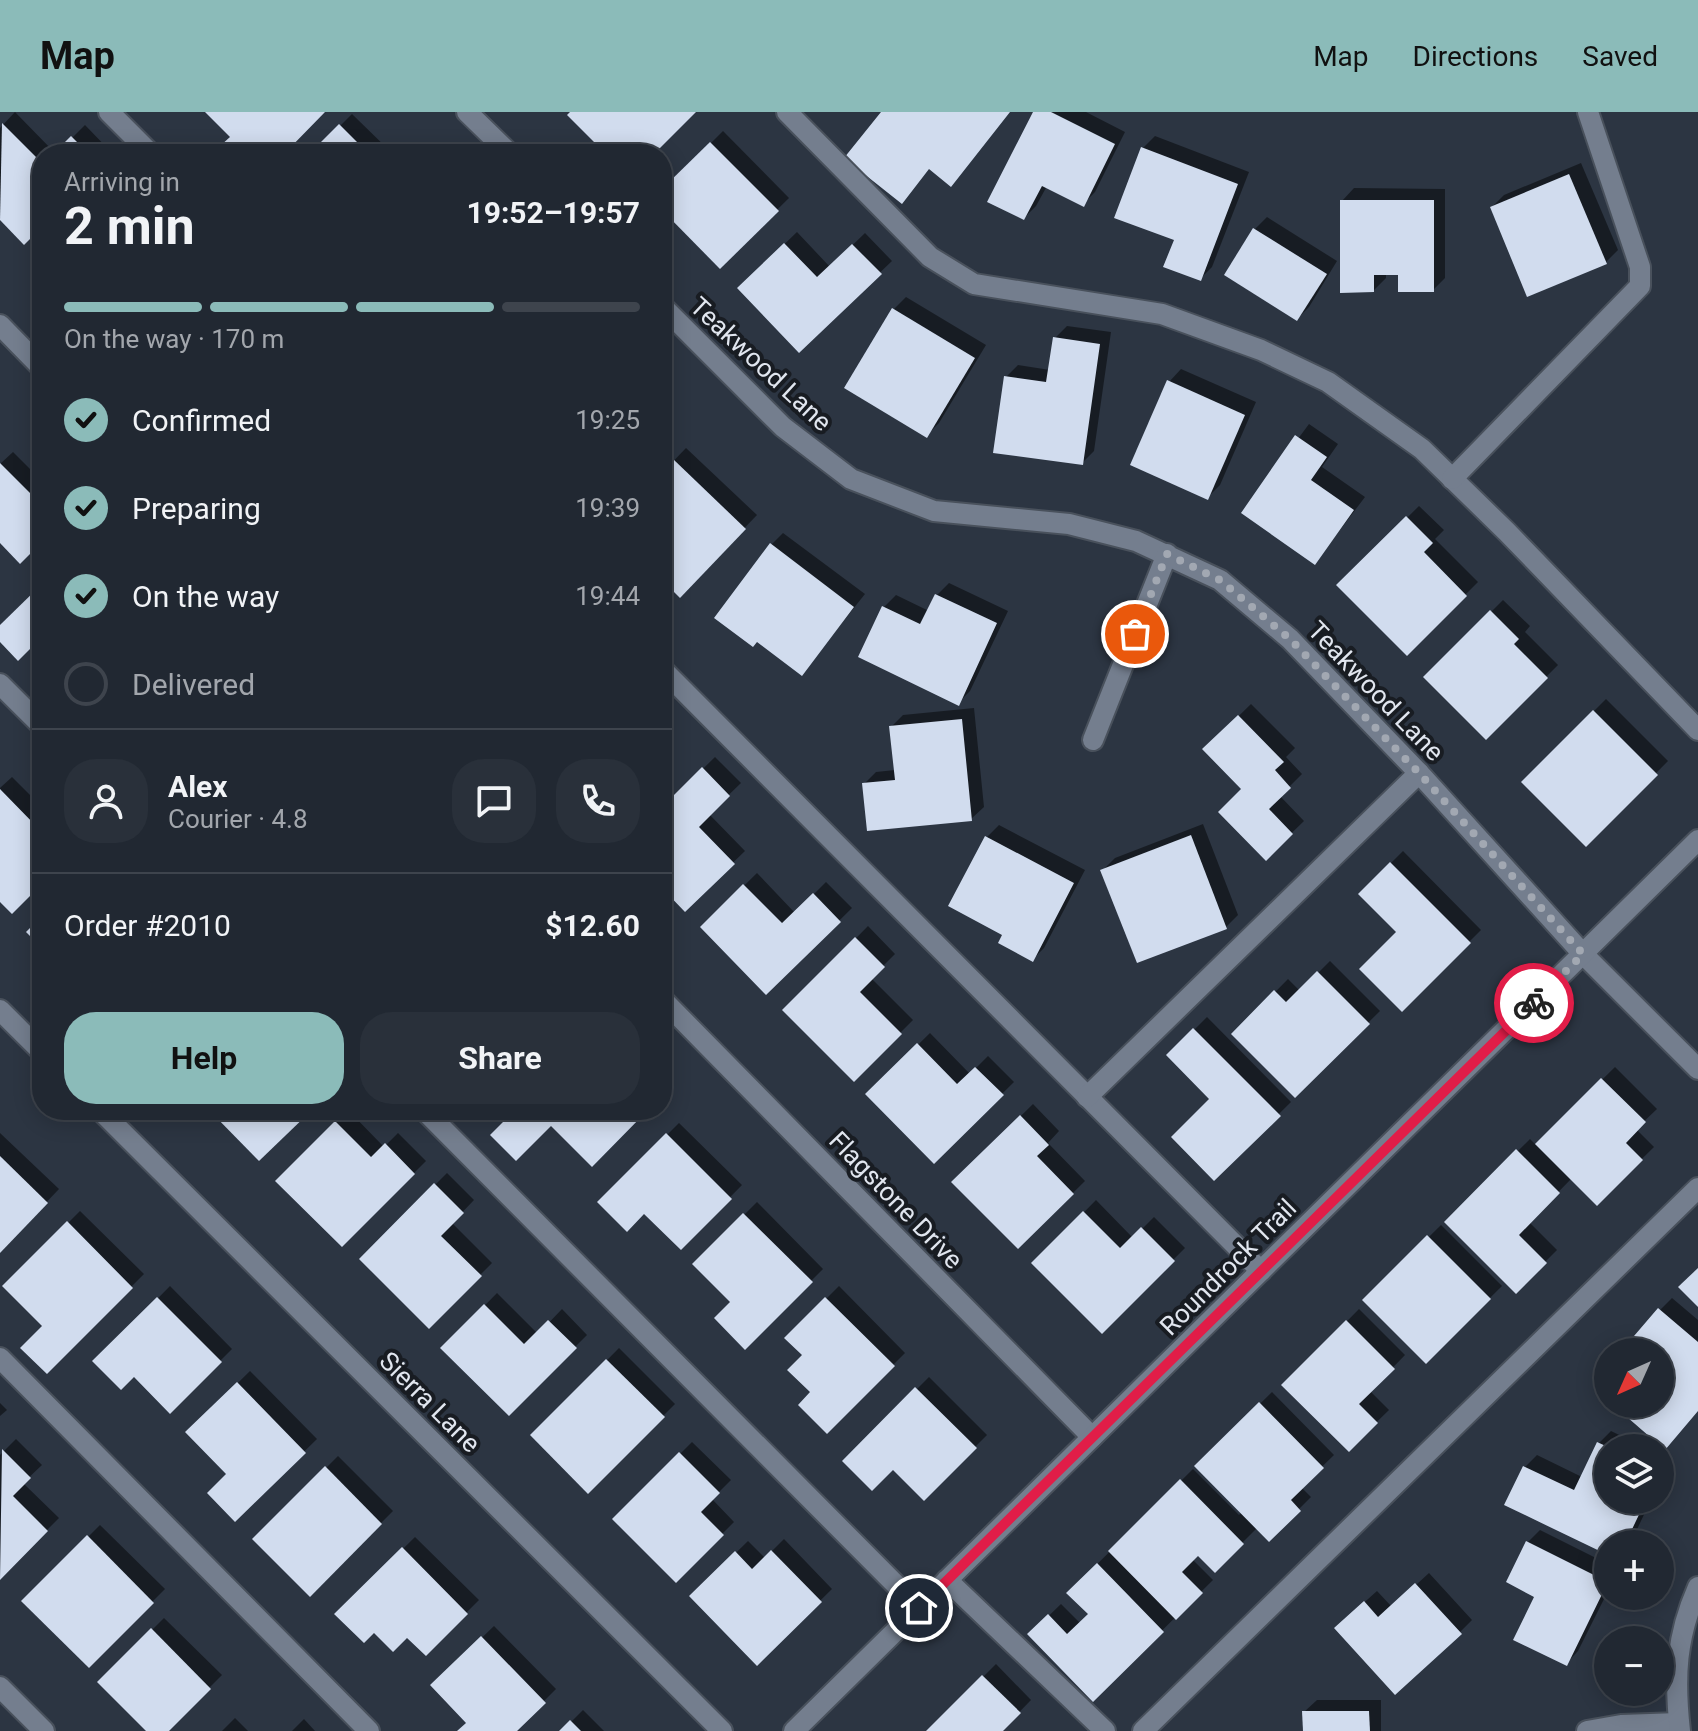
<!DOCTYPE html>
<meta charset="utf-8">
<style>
:root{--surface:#212832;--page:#29303a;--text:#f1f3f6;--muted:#a2a6ac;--line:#3e444d;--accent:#8bbbb9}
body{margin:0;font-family:Roboto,sans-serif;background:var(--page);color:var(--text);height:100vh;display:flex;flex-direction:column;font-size:30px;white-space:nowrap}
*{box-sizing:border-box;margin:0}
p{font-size:26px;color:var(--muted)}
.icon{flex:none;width:44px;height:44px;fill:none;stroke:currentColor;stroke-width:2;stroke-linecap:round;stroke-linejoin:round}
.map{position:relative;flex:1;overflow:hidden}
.drawer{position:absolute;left:32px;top:32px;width:640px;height:976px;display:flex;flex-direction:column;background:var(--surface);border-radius:32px;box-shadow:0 4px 20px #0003,0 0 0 2px var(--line)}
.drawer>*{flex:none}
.needle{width:52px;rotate:225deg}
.fabs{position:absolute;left:1594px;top:1226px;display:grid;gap:16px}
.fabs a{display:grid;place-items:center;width:80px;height:80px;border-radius:50%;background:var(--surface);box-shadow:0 4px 20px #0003,0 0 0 2px var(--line);font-size:40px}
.pin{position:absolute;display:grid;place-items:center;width:68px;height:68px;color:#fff;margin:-34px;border:4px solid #fff;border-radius:50%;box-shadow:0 2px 8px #0007}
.courier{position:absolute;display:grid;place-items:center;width:80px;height:80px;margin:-40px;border:6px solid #e11d48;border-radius:50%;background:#fff;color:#222;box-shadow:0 2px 10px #0007}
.head em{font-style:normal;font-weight:700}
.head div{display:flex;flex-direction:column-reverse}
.head{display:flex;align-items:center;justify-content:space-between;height:136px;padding:0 32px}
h1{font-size:52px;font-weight:700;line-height:60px}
.bar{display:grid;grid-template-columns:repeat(4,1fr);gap:12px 8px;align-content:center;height:96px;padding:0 32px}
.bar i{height:10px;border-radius:6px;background:var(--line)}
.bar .on{background:var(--accent)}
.bar p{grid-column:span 4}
.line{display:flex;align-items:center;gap:20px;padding:0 32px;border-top:2px solid var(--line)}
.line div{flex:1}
.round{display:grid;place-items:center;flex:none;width:84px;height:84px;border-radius:32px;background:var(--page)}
ol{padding:0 32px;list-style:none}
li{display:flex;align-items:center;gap:24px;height:88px}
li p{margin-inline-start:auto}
li .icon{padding:8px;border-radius:50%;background:var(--accent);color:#111;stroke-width:4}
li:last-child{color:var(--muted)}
li i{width:44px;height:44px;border:4px solid var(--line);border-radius:50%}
.cta{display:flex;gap:16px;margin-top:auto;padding:16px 32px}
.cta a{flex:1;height:92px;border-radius:32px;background:var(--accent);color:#111;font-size:32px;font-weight:700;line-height:92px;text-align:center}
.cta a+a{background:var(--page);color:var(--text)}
header{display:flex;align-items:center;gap:48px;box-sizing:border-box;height:112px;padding:0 40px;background:var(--accent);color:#111}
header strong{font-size:38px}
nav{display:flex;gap:44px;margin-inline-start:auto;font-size:28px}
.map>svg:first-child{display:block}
.shadow{fill:#0007}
.building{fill:#d1dcee}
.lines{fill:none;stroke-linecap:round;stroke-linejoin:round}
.minor-casing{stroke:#49515c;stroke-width:24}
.minor{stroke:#747e8e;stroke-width:20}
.done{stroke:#a2a8b2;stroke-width:8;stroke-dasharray:0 14.4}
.route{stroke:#e11d48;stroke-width:10}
.labels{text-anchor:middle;stroke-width:8;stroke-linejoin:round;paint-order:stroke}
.street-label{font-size:26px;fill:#e1e6ef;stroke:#181c22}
</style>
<header>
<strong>Map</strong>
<nav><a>Map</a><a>Directions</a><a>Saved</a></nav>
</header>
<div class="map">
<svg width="1698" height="1619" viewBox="0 0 1698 1619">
<rect width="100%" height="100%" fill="#2c3542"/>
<g class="shadow">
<path d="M15 0 56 42 85 13 113 42H42V112L24 130 0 106V16Z"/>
<path d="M1035 0H1086L1125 20 1095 80 1083 92 1047 74 1036 94 1024 106Z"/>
<path d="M352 2 393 42H312Z"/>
<path d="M723 19 789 86 720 154 662 95V80Z"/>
<path d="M1155 24 1249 60 1212 155 1200 167 1176 127 1143 36Z"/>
<path d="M1581 51 1618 138 1606 150 1492 95 1504 83Z"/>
<path d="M1354 76 1445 77V166L1433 178 1400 161H1386V166L1374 178 1342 89Z"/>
<path d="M1267 105 1337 149 1309 195 1297 207 1226 162 1255 117Z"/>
<path d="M797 120 830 155 865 121 892 149 799 238 739 176Z"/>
<path d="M906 185 986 233 939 311 927 323 894 197Z"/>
<path d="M1067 214 1111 220 1094 339 1082 351 1006 265 1018 253 1050 258 1055 226Z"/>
<path d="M1181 257 1256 290 1220 373 1208 385 1169 270Z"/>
<path d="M1309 312 1338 332 1322 355 1365 385 1315 451 1243 401Z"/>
<path d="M686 336 757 403 680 483 662 466V361Z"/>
<path d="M13 340 42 369V427L0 428V352Z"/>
<path d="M1419 394 1444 418 1435 427 1478 470 1407 541 1339 473Z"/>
<path d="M783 421 865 482 802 561 758 528 771 433Z"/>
<path d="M949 471 1008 499 970 579 958 591 884 495 896 483 929 499 937 483Z"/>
<path d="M1503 488 1530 514 1525 520 1558 553 1486 625 1426 565Z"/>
<path d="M1606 587 1668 649 1586 732 1523 670Z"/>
<path d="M1251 592 1295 636 1286 645 1302 662 1280 684 1304 709 1266 746 1244 677 1205 637Z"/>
<path d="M974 596 984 695 971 707 864 672 876 660 895 658 891 615 903 603Z"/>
<path d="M715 645 741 671 709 702 745 739 685 797 662 773V697Z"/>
<path d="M12 665 42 695V770L0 787V676Z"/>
<path d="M1203 712 1238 803 1226 815 1103 758 1115 746Z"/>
<path d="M999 713 1085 758 1044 836 1032 848 1005 822 951 793 987 725Z"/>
<path d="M1403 739 1481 818 1402 897 1399 820 1360 782Z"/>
<path d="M757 761 795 801 826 770 852 796 766 881 702 815Z"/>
<path d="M868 814 895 842 871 866 913 908 854 967 785 898Z"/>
<path d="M1330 849 1380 899 1295 983 1234 922 1288 867 1300 879Z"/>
<path d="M1207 905 1291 990 1214 1066 1212 987 1169 943Z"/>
<path d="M930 921 970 962 988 944 1014 970 934 1049 868 982Z"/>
<path d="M1615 955 1657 997 1636 1017 1654 1035 1597 1091 1572 1066 1529 1110 1557 1138 1516 1179 1446 1110 1530 1027 1536 1033Z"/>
<path d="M1033 992 1059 1019 1048 1031 1085 1069 1018 1135 954 1070Z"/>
<path d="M348 998 384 1035 398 1021 426 1049 342 1133 278 1069Z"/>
<path d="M679 1011 742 1073 681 1135 644 1099 600 1090Z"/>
<path d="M0 1021 59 1077 0 1139Z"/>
<path d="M447 1061 474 1088 452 1111 492 1151 429 1214 361 1147Z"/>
<path d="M1096 1088 1133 1126 1154 1105 1185 1136 1102 1219 1034 1151Z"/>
<path d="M757 1090 823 1157 745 1235 733 1190 695 1152Z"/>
<path d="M80 1099 144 1162 47 1259 45 1214 5 1174Z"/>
<path d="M1441 1113 1502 1174 1426 1249 1365 1188Z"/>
<path d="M170 1174 232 1237 170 1299 134 1262 95 1250Z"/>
<path d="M839 1174 905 1241 827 1319 805 1243 787 1226Z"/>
<path d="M497 1181 538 1222 562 1197 587 1223 509 1301 443 1236Z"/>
<path d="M1672 1186 1698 1208V1299L1615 1292H1660V1240H1642L1660 1198Z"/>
<path d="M1359 1197 1405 1243 1370 1279 1389 1298 1349 1337 1284 1273Z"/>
<path d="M619 1236 675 1292 588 1379 533 1323Z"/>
<path d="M250 1259 317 1327 235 1407 229 1362 188 1320Z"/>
<path d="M929 1265 987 1323 924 1386 893 1355 845 1349Z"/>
<path d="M1272 1280 1334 1343 1301 1375 1311 1385 1269 1427 1257 1416 1215 1458 1198 1441 1192 1447 1213 1468 1093 1587 1030 1522 1061 1492 1081 1512 1090 1502 1069 1480 1193 1357 1239 1403 1242 1400 1197 1354Z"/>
<path d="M0 1291 7 1298 0 1304Z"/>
<path d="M1611 1319 1646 1336H1608V1388H1651L1630 1432H1608V1440L1525 1355 1537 1343 1582 1365 1599 1331Z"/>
<path d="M16 1327 42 1353 23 1371 59 1406 0 1465V1343Z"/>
<path d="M692 1330 731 1368 712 1387 734 1410 676 1468 615 1407Z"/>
<path d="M1660 1343 1670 1348 1660 1369Z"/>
<path d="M338 1344 393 1399 310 1482 255 1427Z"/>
<path d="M100 1413 165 1477 89 1553 24 1489Z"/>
<path d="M1540 1418 1608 1452V1479L1578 1539 1566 1552 1537 1484 1528 1430Z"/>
<path d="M415 1425 479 1488 426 1541 407 1523 374 1518 337 1502Z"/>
<path d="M784 1427 832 1477 757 1551 692 1484 748 1429 765 1446Z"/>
<path d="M1429 1461 1472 1508 1460 1520 1349 1504 1377 1479 1392 1495Z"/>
<path d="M164 1506 222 1563 166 1619H149L100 1570Z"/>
<path d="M494 1514 556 1577 514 1619H460L469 1610 433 1573Z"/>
<path d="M996 1552 1031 1588 1001 1619H929Z"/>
<path d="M1317 1588H1381V1619H1305L1304 1600Z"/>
<path d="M583 1598 604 1619H562Z"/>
<path d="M235 1606 248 1619H222Z"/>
<path d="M304 1607 315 1619H292Z"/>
</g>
<g class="building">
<path d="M205 0H325L284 42H228L220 34 230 25Z"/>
<path d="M570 0H696L654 42H606L567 3Z"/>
<path d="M881 0H1010L951 75 929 57 902 92 844 46Z"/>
<path d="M1033 0H1051L1115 32 1084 95 1042 74 1024 108 987 90Z"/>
<path d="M2 11 42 51V115L24 133 0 108Z"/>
<path d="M339 12 369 42H309Z"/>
<path d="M71 24 89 42H53Z"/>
<path d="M710 30 779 99 720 157 662 98V77Z"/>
<path d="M1141 35 1238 72 1201 169 1163 155 1174 128 1114 106Z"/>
<path d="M1569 62 1607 152 1527 185 1490 95Z"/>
<path d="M1340 88H1434V180H1398V163H1374V180L1340 181Z"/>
<path d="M1253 116 1327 162 1297 209 1224 163Z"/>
<path d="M784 131 817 165 852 132 882 162 799 241 737 176Z"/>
<path d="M892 196 975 246 927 326 844 276Z"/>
<path d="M1053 225 1100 232 1083 353 993 341 1004 264 1046 270Z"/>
<path d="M1167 268 1245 303 1208 388 1130 353Z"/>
<path d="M1295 323 1327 345 1311 368 1354 398 1315 453 1241 401Z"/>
<path d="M673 347 746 417 680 486 662 468V358Z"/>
<path d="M0 351 42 393V430L20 452 0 431Z"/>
<path d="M1406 404 1433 431 1424 440 1467 484 1407 544 1336 473Z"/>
<path d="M770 431 854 495 802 564 757 530 753 535 714 506Z"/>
<path d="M42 472V525L18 549 0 530V513Z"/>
<path d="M935 482 997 511 959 594 858 545 882 494 920 512Z"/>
<path d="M1490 498 1519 527 1514 532 1548 566 1486 628 1423 565Z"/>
<path d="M1593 598 1658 663 1586 735 1521 670Z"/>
<path d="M1238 603 1284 650 1275 658 1291 676 1269 697 1293 722 1266 749 1218 700 1241 677 1202 637Z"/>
<path d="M962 607 972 709 867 719 862 671 895 668 889 614Z"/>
<path d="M702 655 730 684 699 715 735 752 685 800 662 776V695Z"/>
<path d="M0 677 38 716 42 712V772L12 802 0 790Z"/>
<path d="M1191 723 1227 817 1137 851 1100 758Z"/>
<path d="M985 724 1074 771 1033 850 998 831 1002 823 948 794Z"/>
<path d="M1390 750 1471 831 1402 900 1359 857 1396 820 1358 782Z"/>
<path d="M743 772 782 811 813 781 841 810 766 883 700 815Z"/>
<path d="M42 804V836L26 820Z"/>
<path d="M855 825 885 855 860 880 902 922 854 970 782 898Z"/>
<path d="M1317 859 1370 912 1295 986 1231 922 1274 878 1286 890Z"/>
<path d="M1193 916 1281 1004 1214 1069 1171 1025 1209 987 1166 943Z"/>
<path d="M917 931 957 972 975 955 1004 983 934 1052 865 982Z"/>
<path d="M1601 966 1646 1010 1626 1031 1643 1048 1597 1094 1535 1032Z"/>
<path d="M209 998H312L259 1049Z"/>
<path d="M515 998H644L646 1000 592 1055 551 1014 516 1049 490 1023Z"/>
<path d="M1020 1003 1049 1033 1037 1044 1074 1082 1018 1137 951 1070Z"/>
<path d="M335 1009 371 1045 385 1031 415 1062 342 1135 275 1069Z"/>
<path d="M666 1021 732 1087 681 1138 644 1102 627 1120 597 1090Z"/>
<path d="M1516 1037 1560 1081 1519 1123 1547 1151 1516 1182 1444 1110Z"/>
<path d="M0 1044 48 1091 0 1141Z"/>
<path d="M434 1071 464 1101 441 1124 482 1164 429 1217 359 1147Z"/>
<path d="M1083 1099 1120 1136 1141 1115 1175 1149 1102 1222 1031 1151Z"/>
<path d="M743 1101 813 1170 745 1238 714 1206 730 1190 692 1152Z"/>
<path d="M67 1109 133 1176 47 1262 20 1236 42 1214 2 1174Z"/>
<path d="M1427 1123 1491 1187 1426 1252 1362 1188Z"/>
<path d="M1698 1156V1195L1678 1175Z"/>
<path d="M157 1185 222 1250 170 1302 134 1265 121 1278 92 1249Z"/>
<path d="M825 1185 895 1254 827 1322 798 1293 810 1280 787 1258 802 1243 784 1226Z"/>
<path d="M484 1192 524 1232 548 1208 577 1236 509 1304 440 1236Z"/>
<path d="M1658 1196 1698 1230V1299L1665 1338 1612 1292H1660V1240H1639L1628 1231Z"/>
<path d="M1346 1208 1395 1257 1359 1292 1378 1311 1349 1340 1281 1273Z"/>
<path d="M606 1247 665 1305 588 1382 530 1323Z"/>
<path d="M237 1270 306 1341 235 1410 207 1381 226 1362 185 1320Z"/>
<path d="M915 1275 977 1336 924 1389 893 1358 872 1379 842 1349Z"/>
<path d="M1259 1290 1324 1356 1291 1388 1301 1399 1269 1430 1194 1354Z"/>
<path d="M1597 1330 1608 1335V1388H1646L1625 1432H1608V1443L1504 1393 1523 1354 1574 1378Z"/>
<path d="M2 1337 31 1366 13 1384 48 1419 0 1468Z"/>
<path d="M679 1340 720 1381 701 1400 724 1423 676 1471 612 1407Z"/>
<path d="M325 1354 382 1412 310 1485 252 1427Z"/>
<path d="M1180 1367 1244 1432 1215 1461 1198 1444 1182 1460 1203 1481 1176 1508 1108 1439Z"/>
<path d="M87 1423 154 1491 89 1556 21 1489Z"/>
<path d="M1526 1429 1608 1470 1567 1554 1513 1528 1534 1485 1506 1470Z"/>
<path d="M402 1435 468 1502 426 1544 407 1526 393 1540 374 1521 364 1531 334 1502Z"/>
<path d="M771 1438 822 1490 757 1554 689 1484 735 1439 752 1457Z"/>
<path d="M1097 1451 1164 1520 1093 1590 1027 1522 1048 1502 1067 1522 1088 1502 1066 1481Z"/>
<path d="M1415 1471 1462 1522 1395 1583 1334 1516 1364 1489 1378 1505Z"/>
<path d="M151 1516 211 1577 169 1619H146L97 1570Z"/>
<path d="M481 1524 546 1591 517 1619H457L466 1611 430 1573Z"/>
<path d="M982 1563 1021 1601 1003 1619H926Z"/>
<path d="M1302 1599H1369L1370 1619H1303Z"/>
<path d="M570 1608 581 1619H559Z"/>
</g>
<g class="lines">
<defs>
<g id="minor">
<path d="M109 0 151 42"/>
<path d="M467 0 510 42"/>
<path d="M787 0 930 145 974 172 1162 202 1261 238 1328 270 1422 337 1507 420 1698 618"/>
<path d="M662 194 783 315 851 367 934 399 1069 412 1136 429 1220 468 1290 527 1419 661 1583 842 1698 957"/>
<path d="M0 213 42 256"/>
<path d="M1452 367 1640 174V155L1588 0"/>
<path d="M662 557 1261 1159"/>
<path d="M0 572 42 614"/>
<path d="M1093 628 1167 442"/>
<path d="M662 887 1092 1325"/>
<path d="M0 898 42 940"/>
<path d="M1087 985 1419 661"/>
<path d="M100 998 722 1619"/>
<path d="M424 998 919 1496"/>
<path d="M0 1246 369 1619"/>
<path d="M947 1468 1105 1619"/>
<path d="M0 1575 44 1619"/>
<path d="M794 1619 1698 728"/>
<path d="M1143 1619 1698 1076"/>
<path d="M1587 1619 1621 1613 1679 1611"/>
<path d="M1680 1619C1674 1565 1676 1525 1698 1475"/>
</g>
</defs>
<use href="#minor" class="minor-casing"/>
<use href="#minor" class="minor"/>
</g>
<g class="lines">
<path class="done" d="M1135 522 1167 442 1220 468 1290 527 1419 661 1583 842 1534 891"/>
<path class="route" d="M919 1496 1534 891"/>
</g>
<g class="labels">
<g class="street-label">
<text transform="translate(761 252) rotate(43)" y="9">Teakwood Lane</text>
<text transform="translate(1376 579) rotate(46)" y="9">Teakwood Lane</text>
<text transform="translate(896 1088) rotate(46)" y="9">Flagstone Drive</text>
<text transform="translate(1228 1155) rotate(-45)" y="9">Roundrock Trail</text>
<text transform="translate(430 1290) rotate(45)" y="9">Sierra Lane</text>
</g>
</g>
</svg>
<div class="fabs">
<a><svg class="needle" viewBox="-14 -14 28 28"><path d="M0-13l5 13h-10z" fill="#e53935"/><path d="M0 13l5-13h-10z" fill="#a2a6ac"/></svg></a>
<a><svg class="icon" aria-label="layers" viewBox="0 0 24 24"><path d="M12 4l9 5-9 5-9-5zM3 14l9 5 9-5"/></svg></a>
<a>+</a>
<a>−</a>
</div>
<div class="pin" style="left:1135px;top:522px;background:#ea580c"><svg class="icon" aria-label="bag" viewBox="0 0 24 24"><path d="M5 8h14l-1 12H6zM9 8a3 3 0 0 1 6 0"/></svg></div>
<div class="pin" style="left:919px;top:1496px;background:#1f2937"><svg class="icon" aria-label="home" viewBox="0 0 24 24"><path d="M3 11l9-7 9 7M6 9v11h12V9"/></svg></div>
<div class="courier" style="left:1534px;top:891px"><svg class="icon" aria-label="bike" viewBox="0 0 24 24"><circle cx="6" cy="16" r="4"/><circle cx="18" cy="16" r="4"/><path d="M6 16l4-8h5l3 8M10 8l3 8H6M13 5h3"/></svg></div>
<section class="drawer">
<div class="head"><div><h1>2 min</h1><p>Arriving in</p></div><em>19:52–19:57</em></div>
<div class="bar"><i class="on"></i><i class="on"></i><i class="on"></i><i></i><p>On the way · 170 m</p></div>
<ol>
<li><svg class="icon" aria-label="check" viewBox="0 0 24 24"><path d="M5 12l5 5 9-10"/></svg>Confirmed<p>19:25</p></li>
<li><svg class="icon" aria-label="check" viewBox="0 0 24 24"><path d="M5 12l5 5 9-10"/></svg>Preparing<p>19:39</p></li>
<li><svg class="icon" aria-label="check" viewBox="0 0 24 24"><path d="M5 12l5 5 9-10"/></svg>On the way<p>19:44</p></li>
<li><i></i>Delivered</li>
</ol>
<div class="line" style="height:144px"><a class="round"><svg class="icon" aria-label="person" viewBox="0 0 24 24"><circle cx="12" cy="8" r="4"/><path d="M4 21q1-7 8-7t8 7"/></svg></a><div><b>Alex</b><p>Courier · 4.8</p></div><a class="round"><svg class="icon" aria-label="chat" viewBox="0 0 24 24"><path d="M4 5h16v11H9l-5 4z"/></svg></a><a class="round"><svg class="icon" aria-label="phone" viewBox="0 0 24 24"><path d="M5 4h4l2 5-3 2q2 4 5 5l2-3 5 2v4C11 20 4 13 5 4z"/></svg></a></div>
<div class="line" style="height:104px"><div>Order #2010</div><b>$12.60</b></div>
<div class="cta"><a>Help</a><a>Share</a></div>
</section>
</div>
